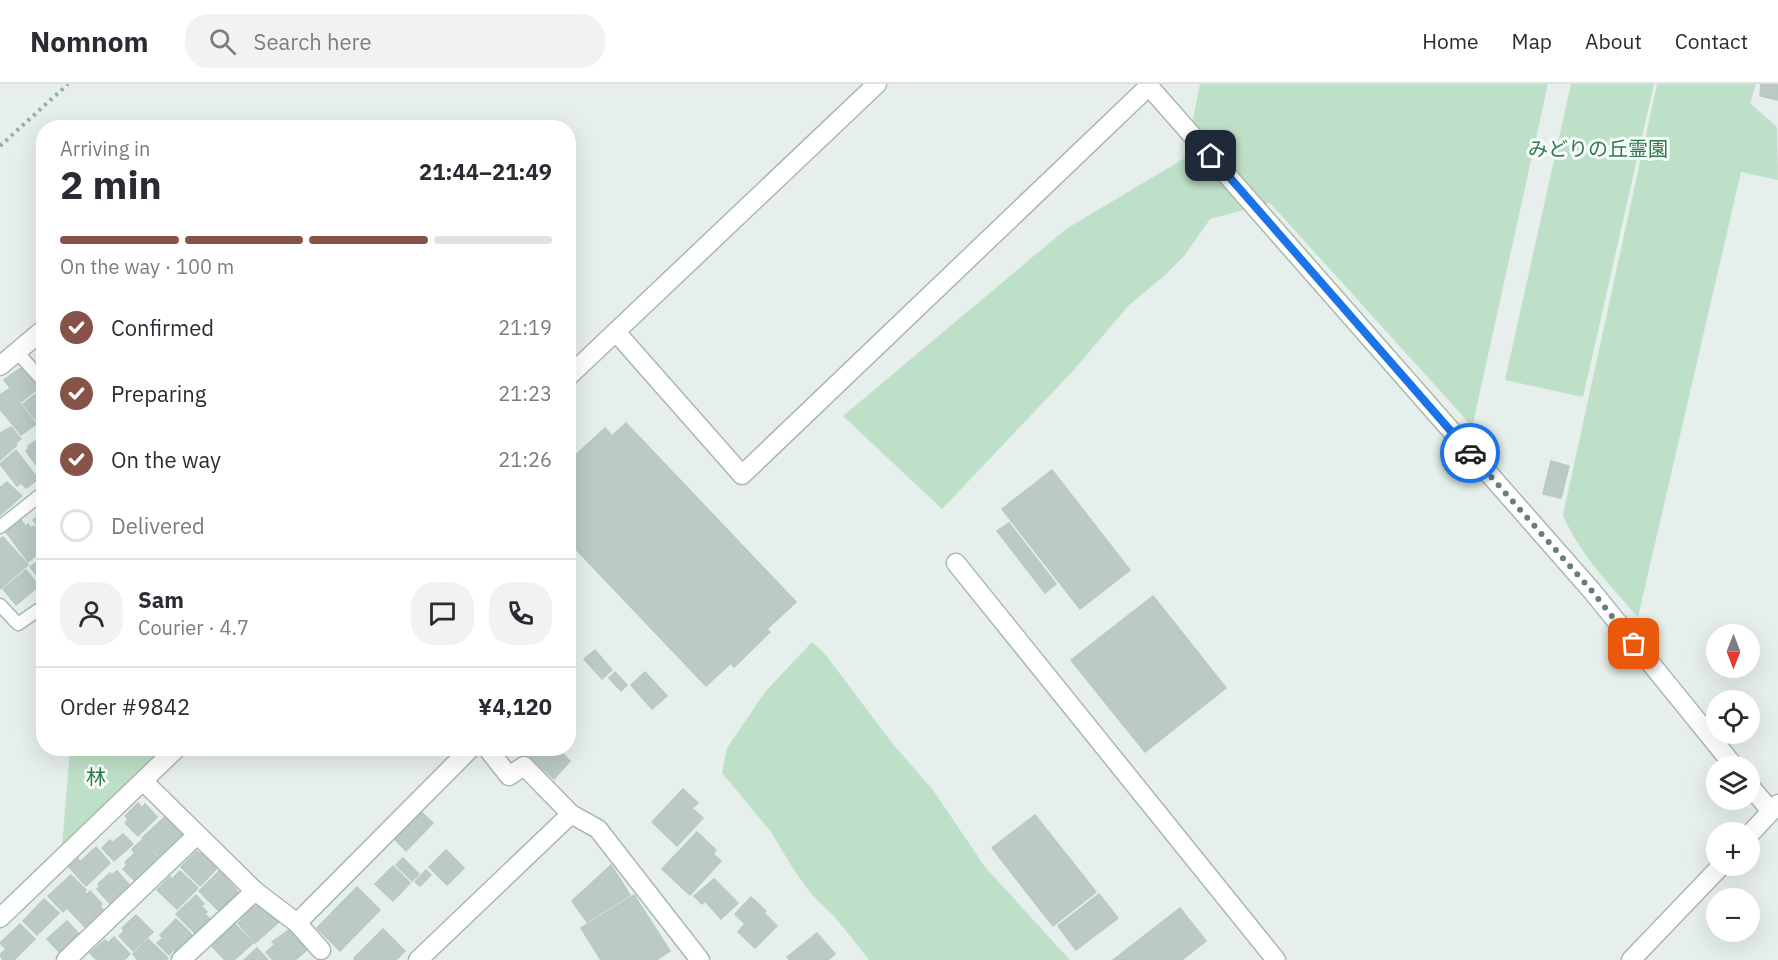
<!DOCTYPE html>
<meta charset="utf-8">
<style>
:root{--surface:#fff;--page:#f2f2f3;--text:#2b2b33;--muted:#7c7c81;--line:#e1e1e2;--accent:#855347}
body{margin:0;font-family:"IBM Plex Sans","Noto Sans JP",sans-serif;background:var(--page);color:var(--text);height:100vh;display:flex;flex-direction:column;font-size:22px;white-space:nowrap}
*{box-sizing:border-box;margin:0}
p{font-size:20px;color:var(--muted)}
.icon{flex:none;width:33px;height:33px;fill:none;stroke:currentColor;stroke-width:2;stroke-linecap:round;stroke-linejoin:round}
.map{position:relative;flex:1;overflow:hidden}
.side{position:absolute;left:36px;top:36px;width:540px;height:636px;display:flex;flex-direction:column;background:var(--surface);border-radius:24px;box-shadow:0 6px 24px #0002}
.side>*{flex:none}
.needle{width:39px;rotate:180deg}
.fabs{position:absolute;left:1706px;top:540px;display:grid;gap:12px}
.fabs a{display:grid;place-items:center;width:54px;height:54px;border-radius:50%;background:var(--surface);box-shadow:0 6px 24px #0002;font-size:30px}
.pin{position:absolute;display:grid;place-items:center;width:51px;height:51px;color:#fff;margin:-26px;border-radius:12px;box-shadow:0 3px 9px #0006}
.courier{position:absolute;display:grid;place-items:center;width:60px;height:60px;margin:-30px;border:4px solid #1a73e8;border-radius:50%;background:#fff;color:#222;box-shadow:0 2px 8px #0007}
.headline em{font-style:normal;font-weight:700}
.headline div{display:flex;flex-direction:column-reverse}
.headline{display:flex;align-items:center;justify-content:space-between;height:102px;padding:0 24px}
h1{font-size:39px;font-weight:700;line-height:45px}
.bar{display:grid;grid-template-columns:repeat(4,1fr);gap:9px 6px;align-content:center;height:72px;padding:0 24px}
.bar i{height:8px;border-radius:4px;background:var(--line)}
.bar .selected{background:var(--accent)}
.bar p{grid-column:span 4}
.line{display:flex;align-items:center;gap:15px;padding:0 24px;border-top:2px solid var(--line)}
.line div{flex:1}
.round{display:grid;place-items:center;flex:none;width:63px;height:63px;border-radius:24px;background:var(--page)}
ol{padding:0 24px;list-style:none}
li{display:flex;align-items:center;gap:18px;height:66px}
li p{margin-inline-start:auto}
li .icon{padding:6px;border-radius:50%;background:var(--accent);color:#fff;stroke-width:4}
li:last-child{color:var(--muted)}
li i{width:33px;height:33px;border:3px solid var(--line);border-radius:50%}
header{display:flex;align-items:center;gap:36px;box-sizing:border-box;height:84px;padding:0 30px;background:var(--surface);border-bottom:2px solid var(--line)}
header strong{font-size:28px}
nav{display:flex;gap:33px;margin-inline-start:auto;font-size:21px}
.search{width:420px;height:54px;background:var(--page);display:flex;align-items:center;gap:15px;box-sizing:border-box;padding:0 21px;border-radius:24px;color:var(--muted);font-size:22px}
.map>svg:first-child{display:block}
.green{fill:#bfe0c8}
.building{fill:#bbcac4;stroke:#b8c9c2;stroke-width:1.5}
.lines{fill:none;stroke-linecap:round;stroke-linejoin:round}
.service-casing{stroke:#a8b8b2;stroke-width:15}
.minor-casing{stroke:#a8b8b2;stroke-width:21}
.tertiary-casing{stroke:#a8b8b2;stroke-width:21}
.path{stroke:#86b3a5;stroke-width:4;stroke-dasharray:3 4.5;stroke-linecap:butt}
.service{stroke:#fff;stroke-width:12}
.minor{stroke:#fff;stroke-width:18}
.tertiary{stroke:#fff;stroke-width:18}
.done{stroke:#687f78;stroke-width:6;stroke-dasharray:0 10.8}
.route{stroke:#1a73e8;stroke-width:8}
.labels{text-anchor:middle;stroke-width:6;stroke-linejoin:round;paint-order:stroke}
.park-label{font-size:20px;fill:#2d7a4b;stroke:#f7fbf9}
</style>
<header>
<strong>Nomnom</strong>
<div class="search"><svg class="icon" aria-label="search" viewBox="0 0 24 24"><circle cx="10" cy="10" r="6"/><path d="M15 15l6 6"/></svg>Search here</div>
<nav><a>Home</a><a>Map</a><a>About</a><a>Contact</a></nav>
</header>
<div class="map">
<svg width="1778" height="876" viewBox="0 0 1778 876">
<rect width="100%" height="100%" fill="#e6efeb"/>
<g class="green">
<path d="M1200 0H1548L1473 339 1470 340 1270 119 1210 135 1185 171 1163 193 1129 221 1072 288 942 425 843 332 1066 145 1185 74Z"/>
<path d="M1571 0H1654L1583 313 1505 296Z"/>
<path d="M1657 0H1756L1750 19 1777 43 1778 96 1741 88 1638 533C1610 501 1580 471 1563 431Z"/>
<path d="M812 558 825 570 892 659 933 706 985 783 1070 876H869L835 833 812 811 792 783 771 748 722 689 727 664 765 608Z"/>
<path d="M70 665H167L62 764Z"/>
</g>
<g class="building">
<path d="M1761 0H1778V16L1760 12Z"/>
<path d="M24 284 40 303 21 318 4 296 19 285Z"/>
<path d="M9 305 36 340 21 351 0 325V311Z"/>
<path d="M40 307 44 311V336L39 340 23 320Z"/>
<path d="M626 339 796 518 767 545 770 548 734 583 731 579 706 602 568 457V378L605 344 612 352Z"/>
<path d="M11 343 21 355 16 359 17 361 0 376V349Z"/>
<path d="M44 351V390H43L26 367 29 364 28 362Z"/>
<path d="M16 366 38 395 26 404 21 399 17 402 0 380Z"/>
<path d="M1551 377 1569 382 1561 414 1543 410Z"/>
<path d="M1052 386 1130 486 1080 525 1002 425Z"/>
<path d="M7 398 22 412 0 431V404Z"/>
<path d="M44 427V449L33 436Z"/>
<path d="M21 436 26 443 28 440 31 444 34 442 44 454V465L28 478 6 448Z"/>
<path d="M1009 439 1056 500 1045 509 997 447Z"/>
<path d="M3 453 28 481 0 505V455Z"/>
<path d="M44 473V500L30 483Z"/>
<path d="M26 486 39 502 16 521 3 505Z"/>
<path d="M1153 512 1226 604 1145 668 1071 576Z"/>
<path d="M595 566 612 586 602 595 584 575Z"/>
<path d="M615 588 627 601 621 607 609 594Z"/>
<path d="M645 588 667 612 652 625 631 601Z"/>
<path d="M538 664H557L570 677 554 695 530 673Z"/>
<path d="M683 705 698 719 692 724 703 734 677 762 652 738Z"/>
<path d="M138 719 142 724 145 720 157 733 138 752 125 739 128 735 125 732Z"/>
<path d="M417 724 433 739 406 767 390 750Z"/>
<path d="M167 731 184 749 182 750 185 754 162 775 142 754Z"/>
<path d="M1035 731 1096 808 1053 842 992 764Z"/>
<path d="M697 748 716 766 713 770 721 777 690 811 662 785Z"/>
<path d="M123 750 133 760 114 777 102 764 110 756 112 759Z"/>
<path d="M142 756 160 776 136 798 123 785 127 781 125 778 135 769 132 765Z"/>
<path d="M96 763 110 779 86 802 69 783 78 775 80 778Z"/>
<path d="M446 766 464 784 447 801 429 783Z"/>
<path d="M197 767 200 770 204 767 219 782 200 802 181 783Z"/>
<path d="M403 774 419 790 412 797 396 781Z"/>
<path d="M611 781 630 811 587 838 572 817Z"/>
<path d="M393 782 410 799 393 817 375 800Z"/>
<path d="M220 786 238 808 219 827 199 807Z"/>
<path d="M426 786 431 791 420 802 415 798Z"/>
<path d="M117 787 132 804 112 822 97 805 100 802 98 800 110 789 112 791Z"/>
<path d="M180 787 198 804 177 825 157 806 170 793 172 795Z"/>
<path d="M71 791 86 806 63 828 48 812Z"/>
<path d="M714 795 738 819 721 835 705 817 702 820 694 812Z"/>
<path d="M357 803 380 826 340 867 317 844Z"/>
<path d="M90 807 102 820 100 822 104 827 86 844 68 825 85 808 87 811Z"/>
<path d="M1099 810 1118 834 1076 866 1058 842Z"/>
<path d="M196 811 204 820 201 822 207 828 205 830 211 836 196 850 176 830Z"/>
<path d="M634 811 670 867 656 876H601L581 844Z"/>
<path d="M751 813 766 827 764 829 777 842 755 864 738 848 745 840 735 830Z"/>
<path d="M44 815 59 829 37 851 23 837Z"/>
<path d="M253 820 256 824 260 820 279 838 255 859 238 839 242 836 239 833Z"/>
<path d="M1180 824 1206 857 1182 876H1113Z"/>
<path d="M136 831 153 848 133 867 119 852 124 847 122 844Z"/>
<path d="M176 835 192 851 175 867 174 865 169 871 157 859 163 854 160 851Z"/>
<path d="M67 837 82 853 62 871 47 855Z"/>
<path d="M20 840 35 855 14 876H3L0 871 6 865 0 859Z"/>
<path d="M235 840 253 859 234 876H225L211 861Z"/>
<path d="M383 845 405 867 396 876H356L354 874Z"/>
<path d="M289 846 307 866 295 876H273L266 868 275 860 272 858Z"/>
<path d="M817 849 835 870 828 876H790L787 873Z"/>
<path d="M114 853 130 870 124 876H97L90 869 105 856 108 859Z"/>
<path d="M148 855 168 874 166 876H138L133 870Z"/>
<path d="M257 864 268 876H244Z"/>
</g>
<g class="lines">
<defs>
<g id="service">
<path d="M17 268 44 298"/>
<path d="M0 443 44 408"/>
<path d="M0 521 18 540 44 522"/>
</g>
<g id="minor">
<path d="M616 248 742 391 1149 2"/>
<path d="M0 282 44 245"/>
<path d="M568 293 877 0"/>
<path d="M956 479 1276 876"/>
<path d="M487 664 509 692 524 682 571 730 598 745 700 876"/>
<path d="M143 697 255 807 297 839 321 866"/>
<path d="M0 834 177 664"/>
<path d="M297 839 471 664"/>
<path d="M66 876 197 751"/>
<path d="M181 876 255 807"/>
<path d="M418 876 571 730"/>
</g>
<g id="tertiary">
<path d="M1147 0 1592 507 1734 682"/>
<path d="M1749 701 1771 727"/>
<path d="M1749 751 1778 720"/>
<path d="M1631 876 1721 782"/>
</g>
</defs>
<use href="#service" class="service-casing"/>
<use href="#minor" class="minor-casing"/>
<use href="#tertiary" class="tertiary-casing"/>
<path class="path" d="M0 62 68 0"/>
<use href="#service" class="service"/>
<use href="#minor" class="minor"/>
<use href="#tertiary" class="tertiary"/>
</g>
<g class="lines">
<path class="done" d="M1470 369 1592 507 1634 560"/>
<path class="route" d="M1211 72 1470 369"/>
</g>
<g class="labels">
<g class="park-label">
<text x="1598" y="72">みどりの丘霊園</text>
<text x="96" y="700">林</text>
</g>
</g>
</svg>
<div class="fabs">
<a><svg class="needle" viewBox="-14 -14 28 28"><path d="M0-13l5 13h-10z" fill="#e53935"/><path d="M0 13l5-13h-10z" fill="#7c7c81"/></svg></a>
<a><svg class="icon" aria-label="locate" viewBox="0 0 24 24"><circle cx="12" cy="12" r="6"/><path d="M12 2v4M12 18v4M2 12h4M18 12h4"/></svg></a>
<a><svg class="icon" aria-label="layers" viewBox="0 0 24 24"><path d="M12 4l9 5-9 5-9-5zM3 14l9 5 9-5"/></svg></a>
<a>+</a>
<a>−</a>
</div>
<div class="pin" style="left:1634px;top:560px;background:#ea580c"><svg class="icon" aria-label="bag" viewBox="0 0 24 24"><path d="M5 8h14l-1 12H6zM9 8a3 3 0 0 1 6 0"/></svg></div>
<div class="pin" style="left:1211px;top:72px;background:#1f2937"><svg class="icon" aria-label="home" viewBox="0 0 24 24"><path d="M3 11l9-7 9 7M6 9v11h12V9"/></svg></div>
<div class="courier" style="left:1470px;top:369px"><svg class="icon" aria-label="car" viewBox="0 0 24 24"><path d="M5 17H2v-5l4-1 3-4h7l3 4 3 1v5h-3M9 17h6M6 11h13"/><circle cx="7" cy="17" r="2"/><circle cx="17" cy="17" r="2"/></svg></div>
<section class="side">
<div class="headline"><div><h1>2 min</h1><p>Arriving in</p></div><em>21:44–21:49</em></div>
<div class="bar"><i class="selected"></i><i class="selected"></i><i class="selected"></i><i></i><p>On the way · 100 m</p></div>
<ol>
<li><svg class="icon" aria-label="check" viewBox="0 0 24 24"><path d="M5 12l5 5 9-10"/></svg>Confirmed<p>21:19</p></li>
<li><svg class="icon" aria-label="check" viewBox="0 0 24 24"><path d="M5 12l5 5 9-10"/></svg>Preparing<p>21:23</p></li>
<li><svg class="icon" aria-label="check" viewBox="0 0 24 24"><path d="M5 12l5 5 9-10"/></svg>On the way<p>21:26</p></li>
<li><i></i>Delivered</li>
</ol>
<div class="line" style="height:108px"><a class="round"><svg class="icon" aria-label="person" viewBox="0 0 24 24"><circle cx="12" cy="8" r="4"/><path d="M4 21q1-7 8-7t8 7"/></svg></a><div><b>Sam</b><p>Courier · 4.7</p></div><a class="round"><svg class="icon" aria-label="chat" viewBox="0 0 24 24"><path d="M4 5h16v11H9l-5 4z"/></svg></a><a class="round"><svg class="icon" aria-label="phone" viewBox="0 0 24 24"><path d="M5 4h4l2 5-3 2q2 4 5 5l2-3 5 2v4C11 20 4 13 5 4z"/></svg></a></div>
<div class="line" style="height:78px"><div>Order #9842</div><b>¥4,120</b></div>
</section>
</div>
